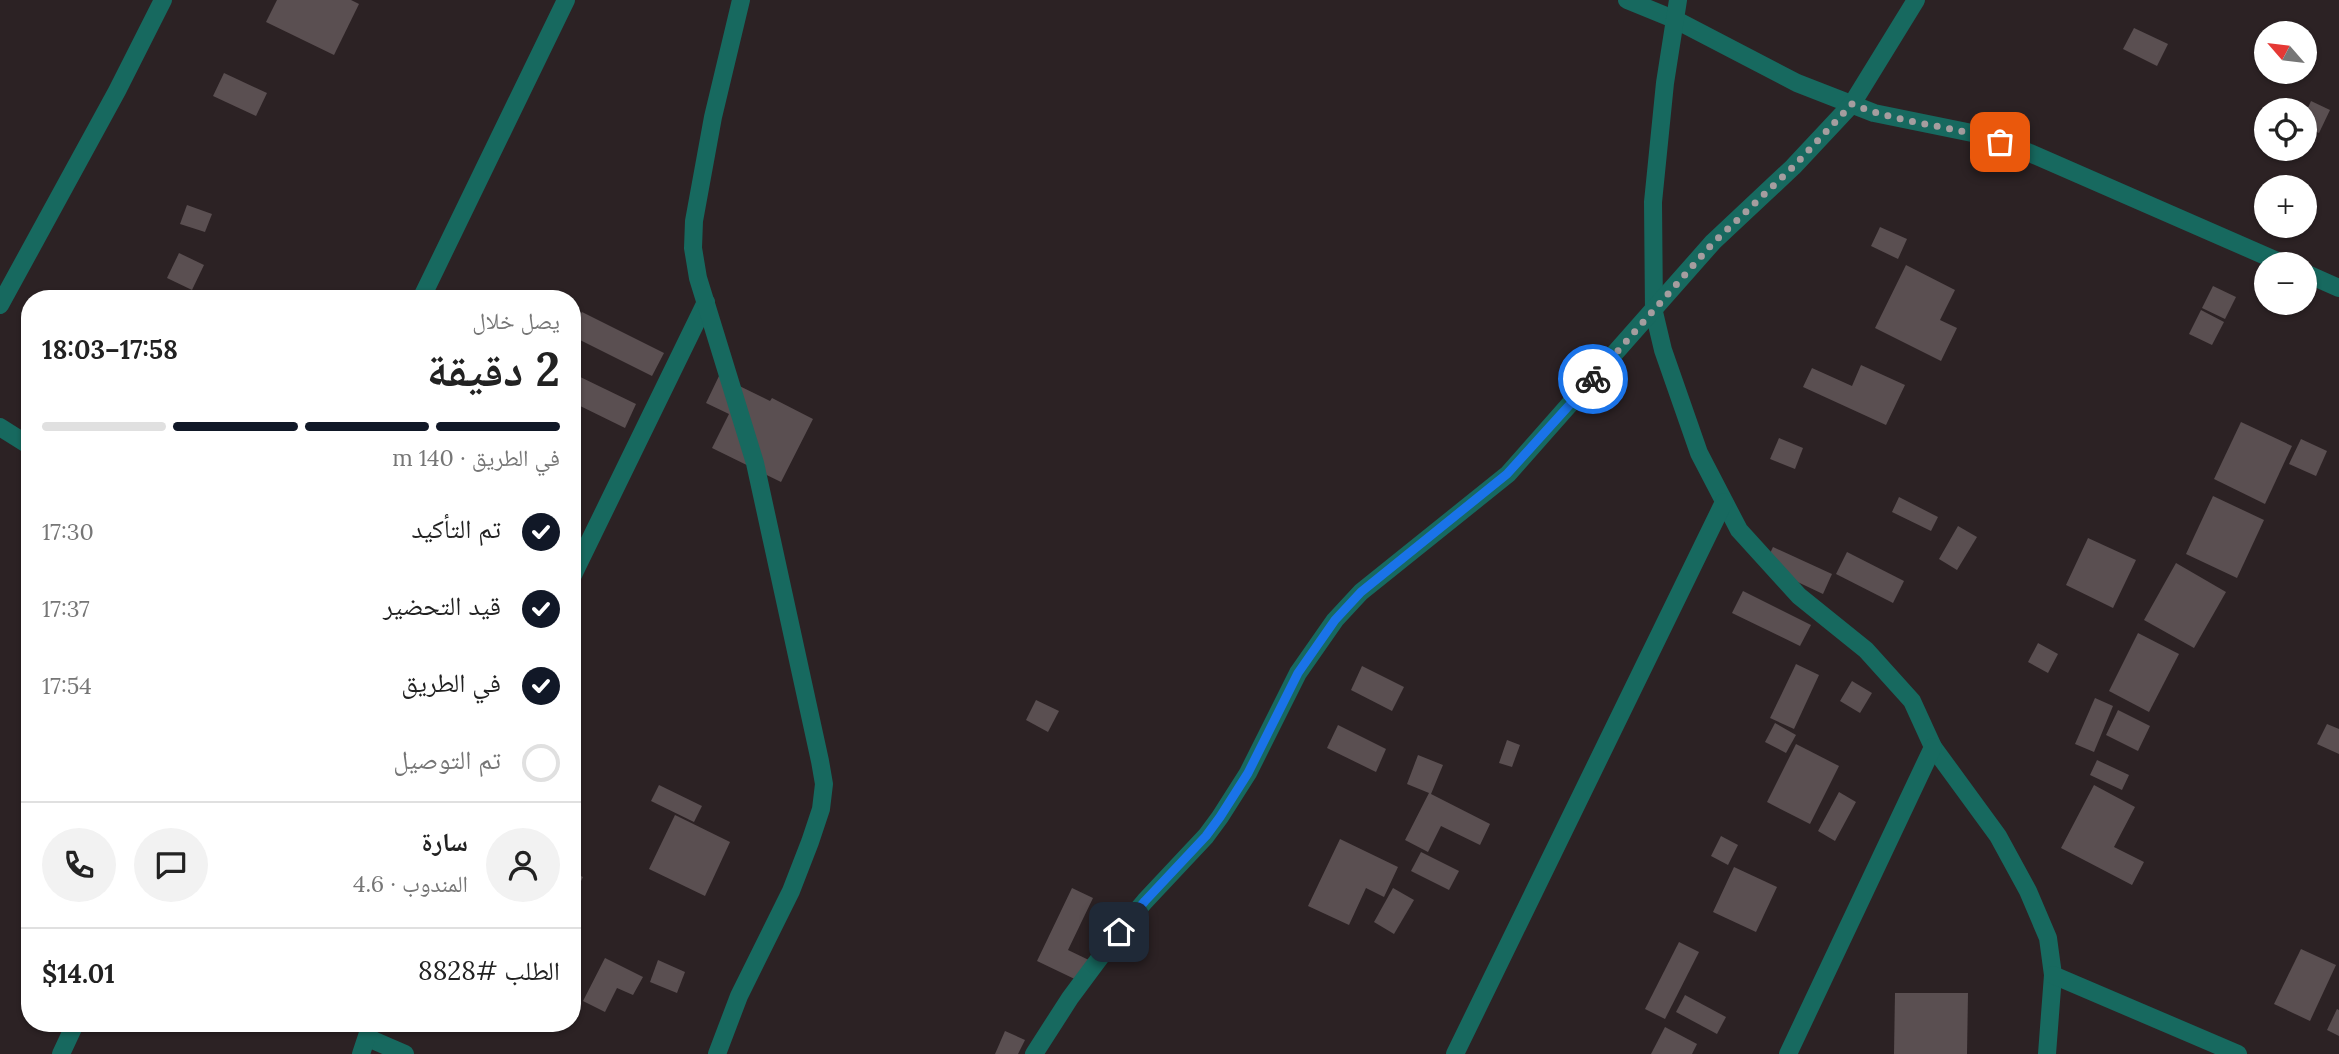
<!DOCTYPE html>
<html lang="ar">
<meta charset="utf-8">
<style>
:root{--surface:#fff;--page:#f2f2f2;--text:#222;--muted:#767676;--line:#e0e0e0;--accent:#111827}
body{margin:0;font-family:Lora,"Noto Naskh Arabic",serif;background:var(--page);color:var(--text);direction:rtl;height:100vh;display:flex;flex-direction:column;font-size:26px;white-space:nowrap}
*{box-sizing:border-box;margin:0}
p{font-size:23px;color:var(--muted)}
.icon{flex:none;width:38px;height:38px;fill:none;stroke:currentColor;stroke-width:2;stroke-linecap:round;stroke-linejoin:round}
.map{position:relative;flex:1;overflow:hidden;direction:ltr}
.panel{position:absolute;left:21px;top:290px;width:560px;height:742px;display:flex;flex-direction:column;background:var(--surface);border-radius:28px;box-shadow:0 2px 5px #0004;direction:rtl}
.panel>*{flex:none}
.needle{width:46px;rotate:298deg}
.tools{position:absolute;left:2254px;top:21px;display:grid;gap:14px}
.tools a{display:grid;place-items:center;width:63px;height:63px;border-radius:50%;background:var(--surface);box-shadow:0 2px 5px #0004;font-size:35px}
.pin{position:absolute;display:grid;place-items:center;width:60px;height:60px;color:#fff;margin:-30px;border-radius:14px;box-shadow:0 4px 10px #0006}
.courier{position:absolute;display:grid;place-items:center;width:70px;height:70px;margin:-35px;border:5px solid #1a73e8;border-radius:50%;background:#fff;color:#222;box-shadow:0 2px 9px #0007}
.headline em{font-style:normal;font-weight:700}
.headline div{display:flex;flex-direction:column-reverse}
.headline{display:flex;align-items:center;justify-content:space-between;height:119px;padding:0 21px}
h1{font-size:46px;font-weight:700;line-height:52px}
.bar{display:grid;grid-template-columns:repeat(4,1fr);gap:10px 7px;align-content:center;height:84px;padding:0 21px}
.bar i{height:9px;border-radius:5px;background:var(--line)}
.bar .on{background:var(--accent)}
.bar p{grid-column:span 4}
.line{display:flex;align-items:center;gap:18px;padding:0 21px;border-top:2px solid var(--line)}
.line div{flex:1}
.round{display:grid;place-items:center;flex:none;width:74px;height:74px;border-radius:37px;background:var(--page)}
ol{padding:0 21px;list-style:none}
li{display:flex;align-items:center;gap:21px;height:77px}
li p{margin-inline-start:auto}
li .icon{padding:7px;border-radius:50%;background:var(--accent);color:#fff;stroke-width:4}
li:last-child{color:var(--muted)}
li i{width:38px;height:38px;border:4px solid var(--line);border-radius:50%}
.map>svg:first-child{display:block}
.building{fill:#5a4f51}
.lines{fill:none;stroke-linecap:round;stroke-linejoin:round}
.minor{stroke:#17695f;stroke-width:18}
.done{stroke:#a59d9f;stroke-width:7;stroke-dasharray:0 12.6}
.route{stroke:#1a73e8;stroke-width:9}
</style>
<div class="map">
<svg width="2339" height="1054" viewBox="0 0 2339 1054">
<rect width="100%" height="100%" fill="#2c2224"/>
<g class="building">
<path d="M277 0H351L359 4 334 55 266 22Z"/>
<path d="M2134 28 2168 44 2157 66 2123 49Z"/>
<path d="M224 73 267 93 256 116 213 96Z"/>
<path d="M2311 101 2330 110 2319 133 2305 127V115Z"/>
<path d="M187 205 212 214 205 232 180 224Z"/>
<path d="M1880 227 1907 239 1898 259 1871 246Z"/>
<path d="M179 253 204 265 192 290 167 278Z"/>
<path d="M1906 265 1955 290 1940 320 1957 328 1941 361 1875 328Z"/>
<path d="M2213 286 2236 297 2225 319 2202 308Z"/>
<path d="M2201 310 2224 322 2212 345 2189 334Z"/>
<path d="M582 312 664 353 652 376 572 336V331Z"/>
<path d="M1861 365 1905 385 1886 425 1803 387 1812 368 1852 386Z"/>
<path d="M572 373 636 404 625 428 572 402Z"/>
<path d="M719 376 770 401 772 398 813 419 781 482 712 448 729 414 706 403Z"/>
<path d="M2241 422 2292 446 2265 504 2214 479Z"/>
<path d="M1779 438 1803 448 1795 469 1770 459Z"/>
<path d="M2301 439 2327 451 2316 476 2289 464Z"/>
<path d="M2213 496 2264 520 2237 578 2186 554Z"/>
<path d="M1899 497 1938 517 1931 531 1892 512Z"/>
<path d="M1958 526 1977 537 1957 570 1939 559Z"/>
<path d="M2088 538 2136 560 2113 608 2066 585Z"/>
<path d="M1773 547 1832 574 1823 594 1764 566Z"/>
<path d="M1847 552 1904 581 1893 603 1836 574Z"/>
<path d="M2176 563 2226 592 2194 648 2144 620Z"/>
<path d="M1743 591 1811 625 1800 646 1732 613Z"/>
<path d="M2138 633 2179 654 2149 712 2109 691Z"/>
<path d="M2038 643 2058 654 2048 673 2028 662Z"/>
<path d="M1796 664 1819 675 1794 729 1770 718Z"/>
<path d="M1362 666 1404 687 1392 711 1351 690Z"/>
<path d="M1852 681 1872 693 1860 713 1840 701Z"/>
<path d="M2095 698 2113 706 2094 752 2075 744Z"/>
<path d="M1036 700 1059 711 1048 732 1026 720Z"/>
<path d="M2118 710 2150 726 2138 751 2106 735Z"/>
<path d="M1775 723 1796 735 1786 753 1765 742Z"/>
<path d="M2327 724 2339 729V754L2317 744Z"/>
<path d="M1338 725 1386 749 1376 772 1327 748Z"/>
<path d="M1507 740 1520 745 1512 767 1499 763Z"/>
<path d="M1796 744 1839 766 1810 824 1767 802Z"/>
<path d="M1418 755 1443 765 1431 794 1490 824 1480 845 1441 826 1428 852 1405 840 1429 793 1407 784Z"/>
<path d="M2097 760 2129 775 2122 790 2090 775Z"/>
<path d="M659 785 702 806 694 822 651 801Z"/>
<path d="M2094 785 2135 807 2114 847 2144 862 2132 885 2061 848Z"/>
<path d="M1839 792 1856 802 1835 841 1818 831Z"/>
<path d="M675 815 730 842 705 896 649 869Z"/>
<path d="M1721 836 1738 845 1728 865 1711 856Z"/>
<path d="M1340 839 1398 867 1384 897 1366 888 1349 925 1308 906Z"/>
<path d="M1421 852 1459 871 1449 890 1411 871Z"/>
<path d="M1734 867 1777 887 1756 932 1713 912Z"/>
<path d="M572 872 583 877 572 900Z"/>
<path d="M1072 888 1093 898 1068 950 1093 962 1083 983 1037 961Z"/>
<path d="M1393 888 1414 900 1394 934 1374 922Z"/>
<path d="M1679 942 1699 952 1665 1019 1645 1009Z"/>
<path d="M2301 949 2336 965 2310 1021 2274 1004Z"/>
<path d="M605 958 643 977 633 995 617 988 605 1012 583 1001Z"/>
<path d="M658 960 685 972 677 993 650 982Z"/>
<path d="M1895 993H1968L1967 1054H1894Z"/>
<path d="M1685 995 1726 1017 1717 1034 1676 1012Z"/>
<path d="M2337 1009 2339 1010V1036L2327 1030Z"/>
<path d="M1665 1027 1697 1044 1692 1054H1651Z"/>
<path d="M1005 1031 1025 1040 1018 1054H995Z"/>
</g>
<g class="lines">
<g class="minor">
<path d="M1627 0 1676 20 1797 83 1874 113 1977 134 2023 150 2284 264"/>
<path d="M1678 0 1665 83 1653 202 1654 312 1663 350 1699 453 1739 530 1799 596 1866 650 1912 701 1933 747 1998 836 2028 891 2048 938 2053 975 2047 1054"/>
<path d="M2305 273 2339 288"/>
<path d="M421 299 566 0"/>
<path d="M0 305 117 91 163 0"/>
<path d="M0 427 30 446"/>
<path d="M572 577 706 302"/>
<path d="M2053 975 2238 1054"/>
<path d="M368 1038 405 1054"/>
<path d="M61 1054 75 1024"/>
<path d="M361 1054 371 1024"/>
<path d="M717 1054 739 996 791 891 810 842 821 809 824 784 820 761 755 463 698 278 693 248 694 221 713 117 741 0"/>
<path d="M1034 1054 1070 998 1119 932 1145 901 1206 836 1220 817 1248 773 1298 673 1335 620 1361 592 1508 474 1713 242 1793 167 1852 104 1916 0"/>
<path d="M1455 1054 1724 502"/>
<path d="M1788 1054 1933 747"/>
</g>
</g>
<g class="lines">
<path class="done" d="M1593 379 1713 243 1793 167 1852 104C1900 124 1952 125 2000 142"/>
<path class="route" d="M1119 932 1145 901 1206 836 1220 817 1248 773 1298 673 1335 620 1361 592 1507 474 1593 379"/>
</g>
</svg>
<div class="tools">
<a><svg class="needle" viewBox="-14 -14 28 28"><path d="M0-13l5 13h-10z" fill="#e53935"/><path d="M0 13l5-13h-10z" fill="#767676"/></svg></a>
<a><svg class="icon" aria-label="locate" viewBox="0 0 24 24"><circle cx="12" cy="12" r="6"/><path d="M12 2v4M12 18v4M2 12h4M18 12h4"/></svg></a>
<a>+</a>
<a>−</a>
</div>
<div class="pin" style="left:2000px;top:142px;background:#ea580c"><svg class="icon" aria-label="bag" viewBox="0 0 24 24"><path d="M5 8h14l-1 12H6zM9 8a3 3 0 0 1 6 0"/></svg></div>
<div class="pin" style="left:1119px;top:932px;background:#1f2937"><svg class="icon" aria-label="home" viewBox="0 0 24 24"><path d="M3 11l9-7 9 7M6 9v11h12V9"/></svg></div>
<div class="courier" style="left:1593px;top:379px"><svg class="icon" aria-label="bike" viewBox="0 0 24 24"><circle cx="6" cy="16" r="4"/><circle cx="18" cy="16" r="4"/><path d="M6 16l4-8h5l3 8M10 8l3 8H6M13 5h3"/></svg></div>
<section class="panel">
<div class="headline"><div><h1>2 دقيقة</h1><p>يصل خلال</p></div><em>17:58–18:03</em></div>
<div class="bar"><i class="on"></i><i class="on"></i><i class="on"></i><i></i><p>في الطريق · 140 m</p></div>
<ol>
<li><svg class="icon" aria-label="check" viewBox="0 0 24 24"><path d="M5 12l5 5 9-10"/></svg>تم التأكيد<p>17:30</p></li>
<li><svg class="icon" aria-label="check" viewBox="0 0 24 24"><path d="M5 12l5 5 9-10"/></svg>قيد التحضير<p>17:37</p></li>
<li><svg class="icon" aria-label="check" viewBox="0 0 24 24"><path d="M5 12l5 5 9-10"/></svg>في الطريق<p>17:54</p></li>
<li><i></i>تم التوصيل</li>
</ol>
<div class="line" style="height:126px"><a class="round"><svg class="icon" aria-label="person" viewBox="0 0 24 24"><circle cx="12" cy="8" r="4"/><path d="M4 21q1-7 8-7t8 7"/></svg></a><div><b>سارة</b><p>المندوب · 4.6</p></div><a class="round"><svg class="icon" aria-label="chat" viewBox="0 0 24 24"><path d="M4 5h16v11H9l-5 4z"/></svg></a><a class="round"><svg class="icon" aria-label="phone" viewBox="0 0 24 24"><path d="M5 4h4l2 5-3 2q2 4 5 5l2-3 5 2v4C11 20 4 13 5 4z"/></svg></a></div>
<div class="line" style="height:91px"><div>الطلب #8828</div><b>$14.01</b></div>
</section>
</div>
